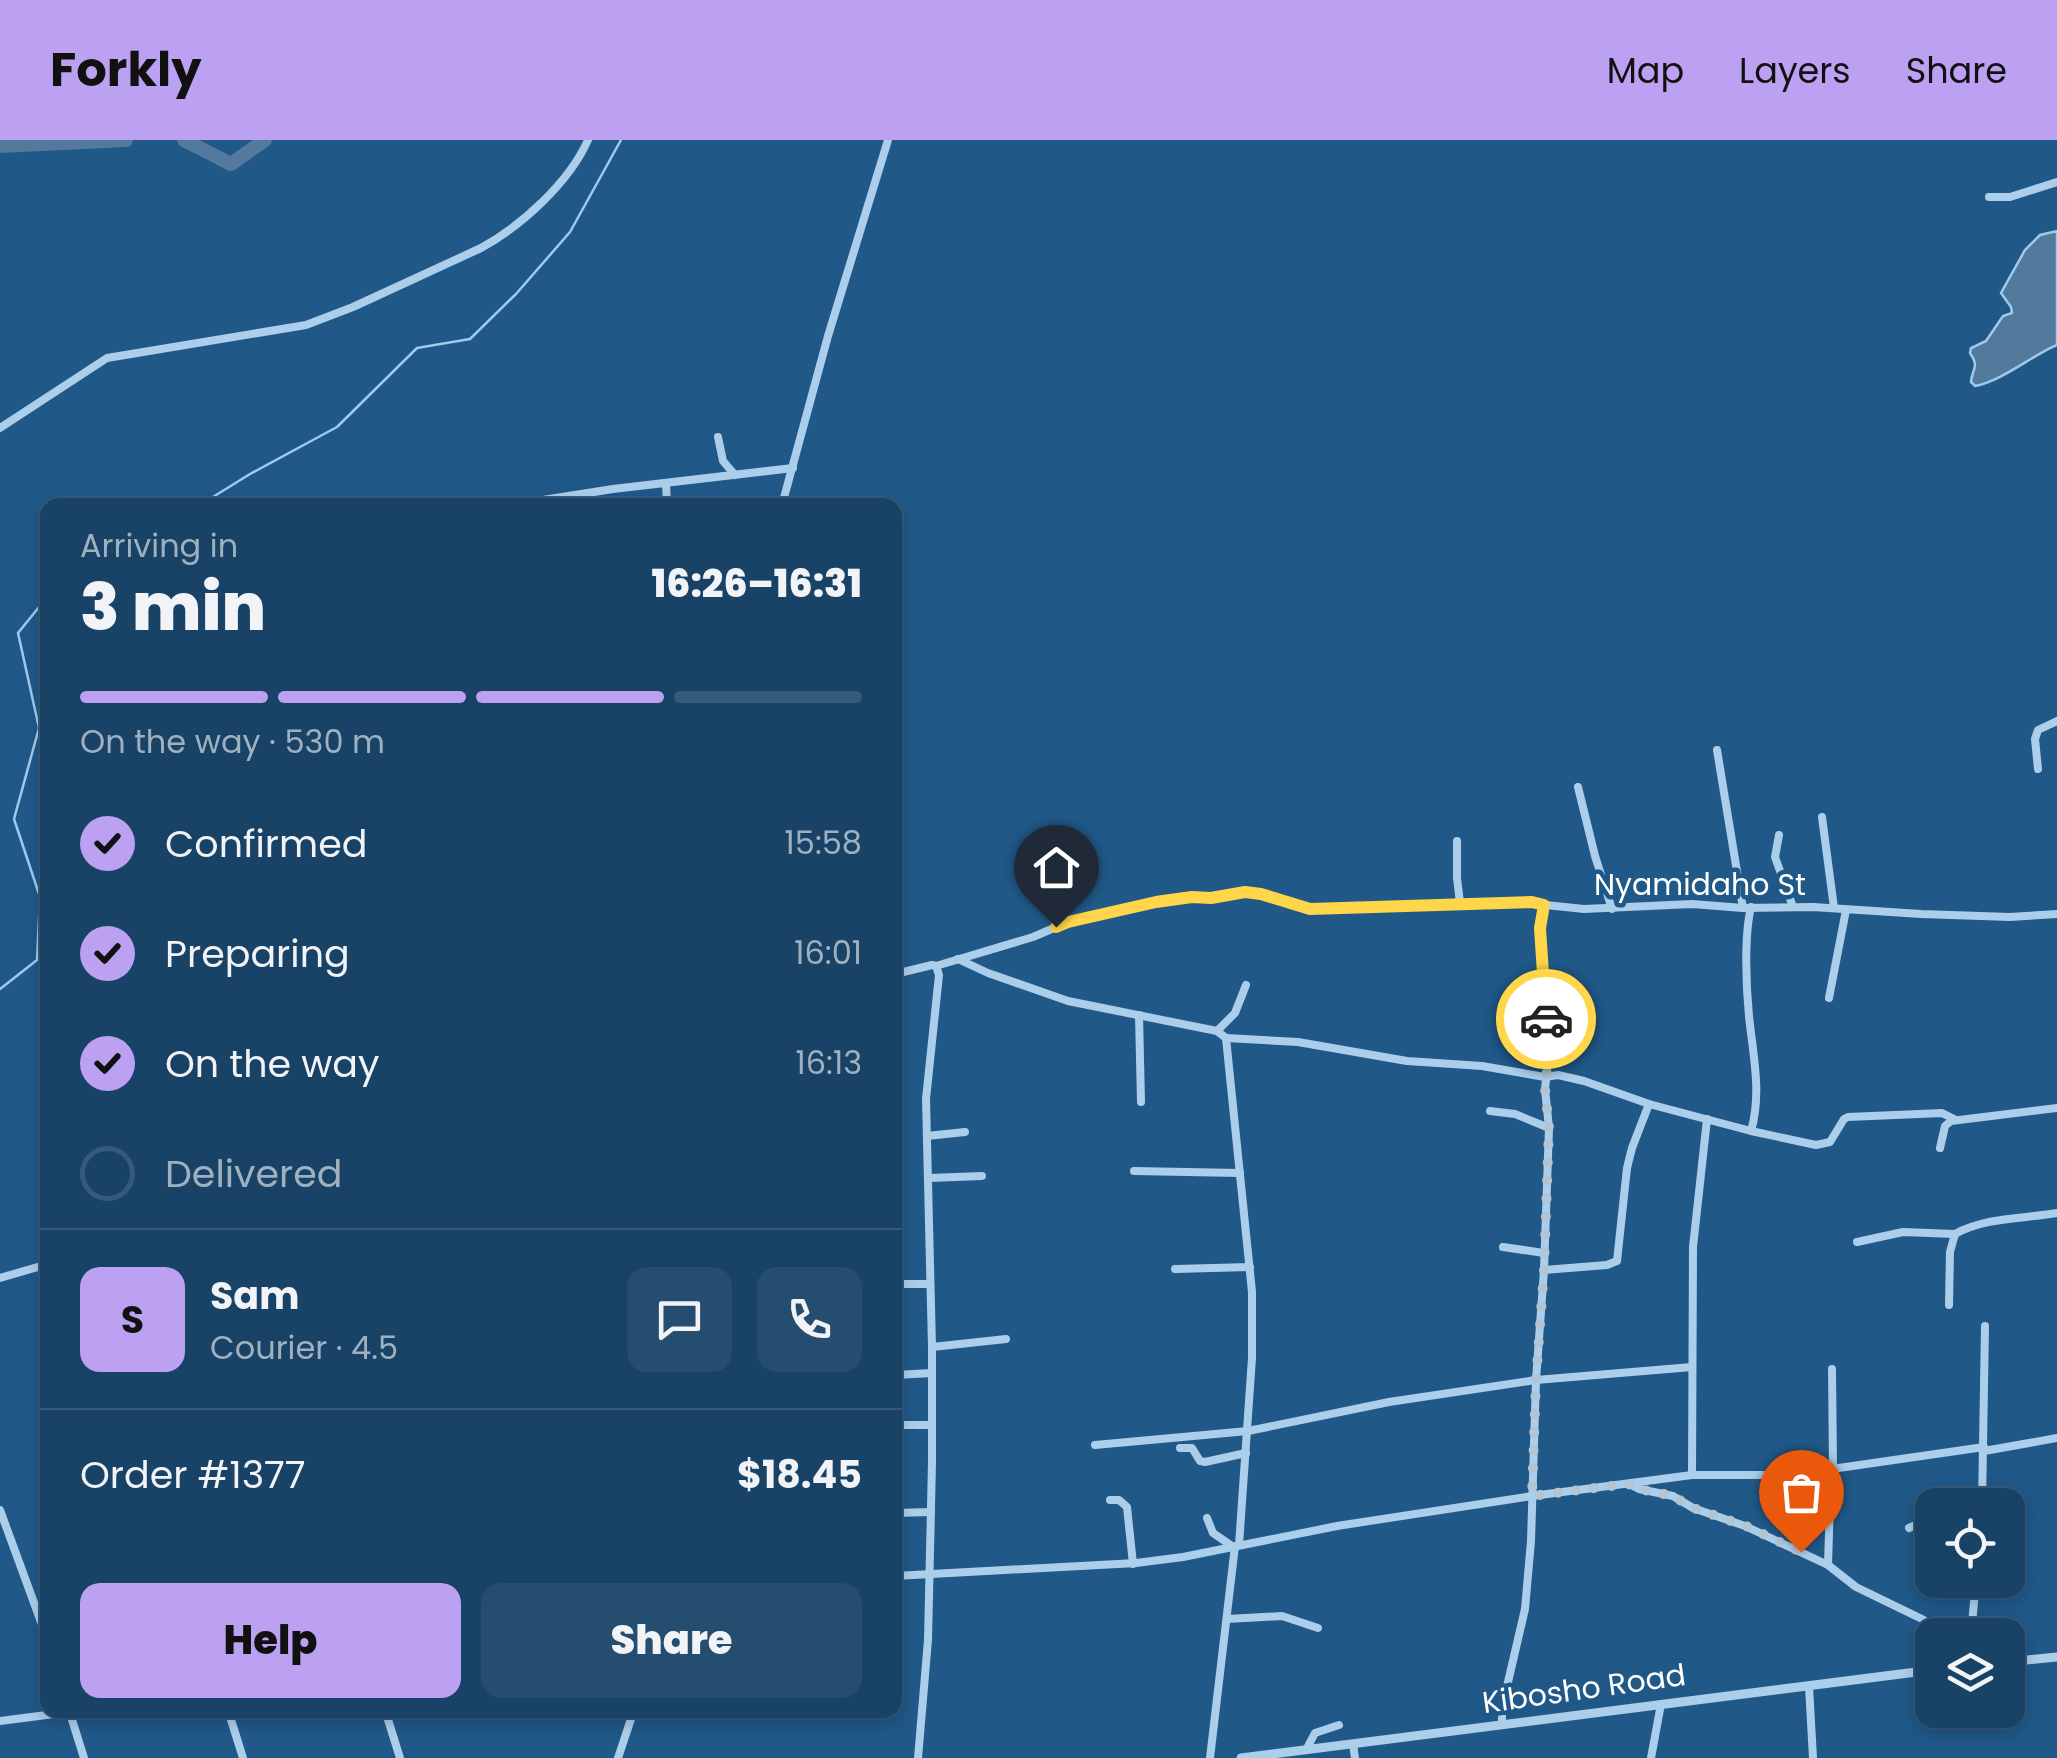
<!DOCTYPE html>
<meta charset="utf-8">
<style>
:root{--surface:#184266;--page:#254d6f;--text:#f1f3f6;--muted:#9fb0bf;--line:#365b7a;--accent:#bca0f2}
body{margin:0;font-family:Poppins,sans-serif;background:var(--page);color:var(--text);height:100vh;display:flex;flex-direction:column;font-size:38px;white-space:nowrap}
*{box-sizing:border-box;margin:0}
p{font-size:32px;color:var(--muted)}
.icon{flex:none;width:55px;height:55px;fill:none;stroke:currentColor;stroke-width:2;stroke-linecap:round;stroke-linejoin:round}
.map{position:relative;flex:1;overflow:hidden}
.details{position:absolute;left:40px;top:358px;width:862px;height:1220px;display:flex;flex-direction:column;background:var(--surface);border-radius:20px;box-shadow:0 5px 15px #0003,0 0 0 2px var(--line)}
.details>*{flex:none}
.fabs{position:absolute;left:1915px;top:1348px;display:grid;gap:20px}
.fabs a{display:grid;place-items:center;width:110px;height:110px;border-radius:20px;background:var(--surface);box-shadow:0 5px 15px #0003,0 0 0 2px var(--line);font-size:50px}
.pin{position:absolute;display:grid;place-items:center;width:85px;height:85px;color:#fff;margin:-102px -42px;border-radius:50% 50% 50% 0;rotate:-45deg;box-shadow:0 0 10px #0007}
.pin .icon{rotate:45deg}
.courier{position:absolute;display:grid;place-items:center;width:100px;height:100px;margin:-50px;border:8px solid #ffd54a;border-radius:50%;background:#fff;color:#222;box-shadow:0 2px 12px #0007}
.overview em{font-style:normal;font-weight:800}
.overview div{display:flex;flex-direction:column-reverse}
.overview{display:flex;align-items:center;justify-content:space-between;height:170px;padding:0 40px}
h1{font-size:65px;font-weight:800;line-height:75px}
.bar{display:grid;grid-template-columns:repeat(4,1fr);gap:15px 10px;align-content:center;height:120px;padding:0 40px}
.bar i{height:12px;border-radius:8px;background:var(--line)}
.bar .active{background:var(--accent)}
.bar p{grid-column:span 4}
.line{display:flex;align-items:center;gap:25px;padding:0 40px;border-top:2px solid var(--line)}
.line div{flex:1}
.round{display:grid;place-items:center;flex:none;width:105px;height:105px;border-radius:20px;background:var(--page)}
ol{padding:0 40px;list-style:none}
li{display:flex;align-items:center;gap:30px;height:110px}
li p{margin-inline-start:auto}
li .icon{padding:10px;border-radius:50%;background:var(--accent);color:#111;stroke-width:4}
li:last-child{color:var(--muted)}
li i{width:55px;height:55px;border:5px solid var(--line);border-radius:50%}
.action{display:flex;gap:20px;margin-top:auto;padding:20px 40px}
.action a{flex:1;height:115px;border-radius:20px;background:var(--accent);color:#111;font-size:40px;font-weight:800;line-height:115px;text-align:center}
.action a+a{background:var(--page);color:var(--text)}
header{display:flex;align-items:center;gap:60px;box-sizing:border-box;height:140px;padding:0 50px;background:var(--accent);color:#111}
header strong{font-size:48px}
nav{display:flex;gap:55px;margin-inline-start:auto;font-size:35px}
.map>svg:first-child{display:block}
.water{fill:#537a9c;stroke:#9fcaec;stroke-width:2.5}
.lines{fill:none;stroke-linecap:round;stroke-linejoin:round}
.stream{stroke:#9fcaec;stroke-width:2.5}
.river{stroke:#537a9c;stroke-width:14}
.minor{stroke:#abceeb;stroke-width:8}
.tertiary{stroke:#abceeb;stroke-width:9}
.done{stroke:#b1c5d5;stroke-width:10;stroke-dasharray:0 18}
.route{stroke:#ffd54a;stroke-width:12}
.labels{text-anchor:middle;stroke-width:9;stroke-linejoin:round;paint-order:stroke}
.street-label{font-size:30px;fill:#fff;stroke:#205888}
</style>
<header>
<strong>Forkly</strong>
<nav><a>Map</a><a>Layers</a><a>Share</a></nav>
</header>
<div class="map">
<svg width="2057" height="1618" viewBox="0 0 2057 1618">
<rect width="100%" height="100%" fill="#205888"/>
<path class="water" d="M2057 91V205C2031 216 2002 241 1975 246L1971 242C1972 228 1980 228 1970 213L1971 208 1986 201 2003 176 2012 173 2011 167 2001 153 2025 110 2040 95Z"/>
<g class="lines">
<g class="stream">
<path d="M200 365 250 334 337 287 417 208 470 199 516 154 570 92 621 0"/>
<path d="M0 849 37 820 40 757 14 679 39 588 18 493 48 456"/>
</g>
<g class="river">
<path d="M184 0 231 24 265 0"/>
<path d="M0 6 126 0"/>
</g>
<g class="minor">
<path d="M1989 57H2010L2057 42"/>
<path d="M0 288 107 218 306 185 353 167 481 108C521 86 569 43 588 0"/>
<path d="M718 297 723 321 735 335"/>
<path d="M666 343 667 365"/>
<path d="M511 365 613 349 793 328"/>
<path d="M782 365 828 196 888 0"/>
<path d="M1717 610 1743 768"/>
<path d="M2038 629 2035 599 2038 590 2057 581"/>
<path d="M1578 647 1595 716 1612 769"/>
<path d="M1822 677 1834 768"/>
<path d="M1779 695 1775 717 1793 767"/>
<path d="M1457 701V738L1460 763"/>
<path d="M958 819 988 833 1068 861 1217 891 1226 898 1252 1152V1218L1239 1405"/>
<path d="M936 826 1033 797 1068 782 1179 758H1211L1245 752 1261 754 1310 769 1516 762 1584 769 1692 764 1743 768 1813 767 1921 774 2010 777 2057 774"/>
<path d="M895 834 932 825 936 826 939 835 926 959 932 1207V1322L928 1500 918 1618"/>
<path d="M1829 858 1846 770"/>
<path d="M1139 875 1141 962"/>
<path d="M1217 891 1235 873 1246 845"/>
<path d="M1226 898 1298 902 1407 921 1482 926 1545 937 1558 935 1584 941 1649 964 1751 991 1816 1005 1830 1002 1844 979 1848 977 1942 973 1956 980"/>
<path d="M1490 971 1515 974 1549 988"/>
<path d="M1751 991C1762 953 1753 915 1749 876 1746 846 1744 796 1751 767"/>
<path d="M927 996 965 992"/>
<path d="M1940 1008 1945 986 1951 981 2057 968"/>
<path d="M1134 1031 1240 1033"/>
<path d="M929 1038 982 1036"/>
<path d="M1857 1102 1903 1092 1955 1094"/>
<path d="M1503 1107 1544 1113"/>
<path d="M1175 1129 1250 1127"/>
<path d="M1544 1130 1607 1125 1617 1121 1627 1028 1632 1008 1649 964"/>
<path d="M0 1138 48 1124"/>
<path d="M895 1144H930"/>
<path d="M1949 1165 1950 1112 1955 1094C1986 1077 2023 1079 2057 1073"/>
<path d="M932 1207 1006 1199"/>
<path d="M1832 1229 1833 1328"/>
<path d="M895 1235 932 1233"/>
<path d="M895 1285H931"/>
<path d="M1095 1305 1248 1291 1389 1262 1536 1240 1692 1227"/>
<path d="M1180 1308H1192L1200 1321 1205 1322 1246 1313"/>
<path d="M1984 1311 2057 1298"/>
<path d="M1692 1335 1693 1107 1707 979"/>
<path d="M1629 1344 1639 1349 1673 1356 1693 1368 1745 1386 1828 1425 1856 1447 1924 1480 1937 1495"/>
<path d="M1110 1360H1119L1127 1367 1133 1424"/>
<path d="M1982 1365 1985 1186"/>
<path d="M0 1370 48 1501"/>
<path d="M895 1373 931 1372"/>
<path d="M1207 1378 1213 1393 1232 1406"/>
<path d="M1909 1388 1918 1384 1932 1381"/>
<path d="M1828 1425 1831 1328"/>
<path d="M895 1436 1136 1423 1183 1417 1337 1386 1532 1356 1692 1335H1777L1804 1333 1984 1307"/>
<path d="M1227 1479 1282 1476 1318 1488"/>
<path d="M1971 1495 1976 1440"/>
<path d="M1809 1546 1813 1618"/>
<path d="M69 1570 84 1618"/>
<path d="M228 1570 243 1618"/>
<path d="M385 1570 400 1618"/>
<path d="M0 1581 85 1570"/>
<path d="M1502 1585V1568L1525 1469 1531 1401 1536 1240 1544 1130 1549 988 1545 949 1548 920 1540 788 1545 765"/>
<path d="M1353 1604 1355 1618"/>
<path d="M1306 1610 1315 1593 1339 1585"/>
<path d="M618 1618 634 1570"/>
<path d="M1210 1618 1235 1406"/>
<path d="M1651 1618 1661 1564"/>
</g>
<g class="tertiary">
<path d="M2008 1522 2057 1517"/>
<path d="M1241 1618 1932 1530"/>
</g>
</g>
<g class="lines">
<path class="done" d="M1546 879 1548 920 1545 949 1549 988 1548 1016 1544 1130 1536 1240 1532 1356 1628 1344 1639 1349 1673 1356 1693 1368 1746 1386 1801 1412"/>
<path class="route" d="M1056 787 1068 782 1156 762 1192 757 1211 758 1245 752 1261 754 1310 769 1532 762 1544 765 1540 788 1546 879"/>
</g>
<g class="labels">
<g class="street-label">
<text x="1700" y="755">Nyamidaho St</text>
<text transform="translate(1584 1549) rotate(-8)" y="10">Kibosho Road</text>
</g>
</g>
</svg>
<div class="fabs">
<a><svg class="icon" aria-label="locate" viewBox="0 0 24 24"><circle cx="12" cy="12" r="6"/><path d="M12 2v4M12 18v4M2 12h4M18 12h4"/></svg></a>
<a><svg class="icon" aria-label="layers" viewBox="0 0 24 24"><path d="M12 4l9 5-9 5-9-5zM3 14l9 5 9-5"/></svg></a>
</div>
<div class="pin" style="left:1801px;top:1412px;background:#ea580c"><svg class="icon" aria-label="bag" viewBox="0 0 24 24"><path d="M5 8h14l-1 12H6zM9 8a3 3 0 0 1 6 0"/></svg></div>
<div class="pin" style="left:1056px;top:787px;background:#1f2937"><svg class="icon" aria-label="home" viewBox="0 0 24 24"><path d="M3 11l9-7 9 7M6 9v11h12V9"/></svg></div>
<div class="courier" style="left:1546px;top:879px"><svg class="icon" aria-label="car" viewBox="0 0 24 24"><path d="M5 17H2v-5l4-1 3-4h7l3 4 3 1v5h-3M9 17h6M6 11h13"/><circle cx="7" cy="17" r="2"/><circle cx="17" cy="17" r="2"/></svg></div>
<section class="details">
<div class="overview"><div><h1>3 min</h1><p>Arriving in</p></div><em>16:26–16:31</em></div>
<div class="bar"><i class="active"></i><i class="active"></i><i class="active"></i><i></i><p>On the way · 530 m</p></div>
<ol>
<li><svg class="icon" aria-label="check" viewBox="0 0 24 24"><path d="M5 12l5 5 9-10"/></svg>Confirmed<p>15:58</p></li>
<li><svg class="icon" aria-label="check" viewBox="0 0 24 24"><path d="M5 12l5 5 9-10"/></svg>Preparing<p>16:01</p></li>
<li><svg class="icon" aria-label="check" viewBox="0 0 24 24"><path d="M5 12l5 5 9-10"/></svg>On the way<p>16:13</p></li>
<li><i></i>Delivered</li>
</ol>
<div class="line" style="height:180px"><b class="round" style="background:var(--accent);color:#111">S</b><div><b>Sam</b><p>Courier · 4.5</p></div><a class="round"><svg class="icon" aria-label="chat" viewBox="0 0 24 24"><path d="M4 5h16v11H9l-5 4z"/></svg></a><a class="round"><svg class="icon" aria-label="phone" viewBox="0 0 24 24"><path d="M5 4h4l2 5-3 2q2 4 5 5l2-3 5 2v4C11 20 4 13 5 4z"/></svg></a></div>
<div class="line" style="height:130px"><div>Order #1377</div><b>$18.45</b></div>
<div class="action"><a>Help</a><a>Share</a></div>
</section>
</div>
